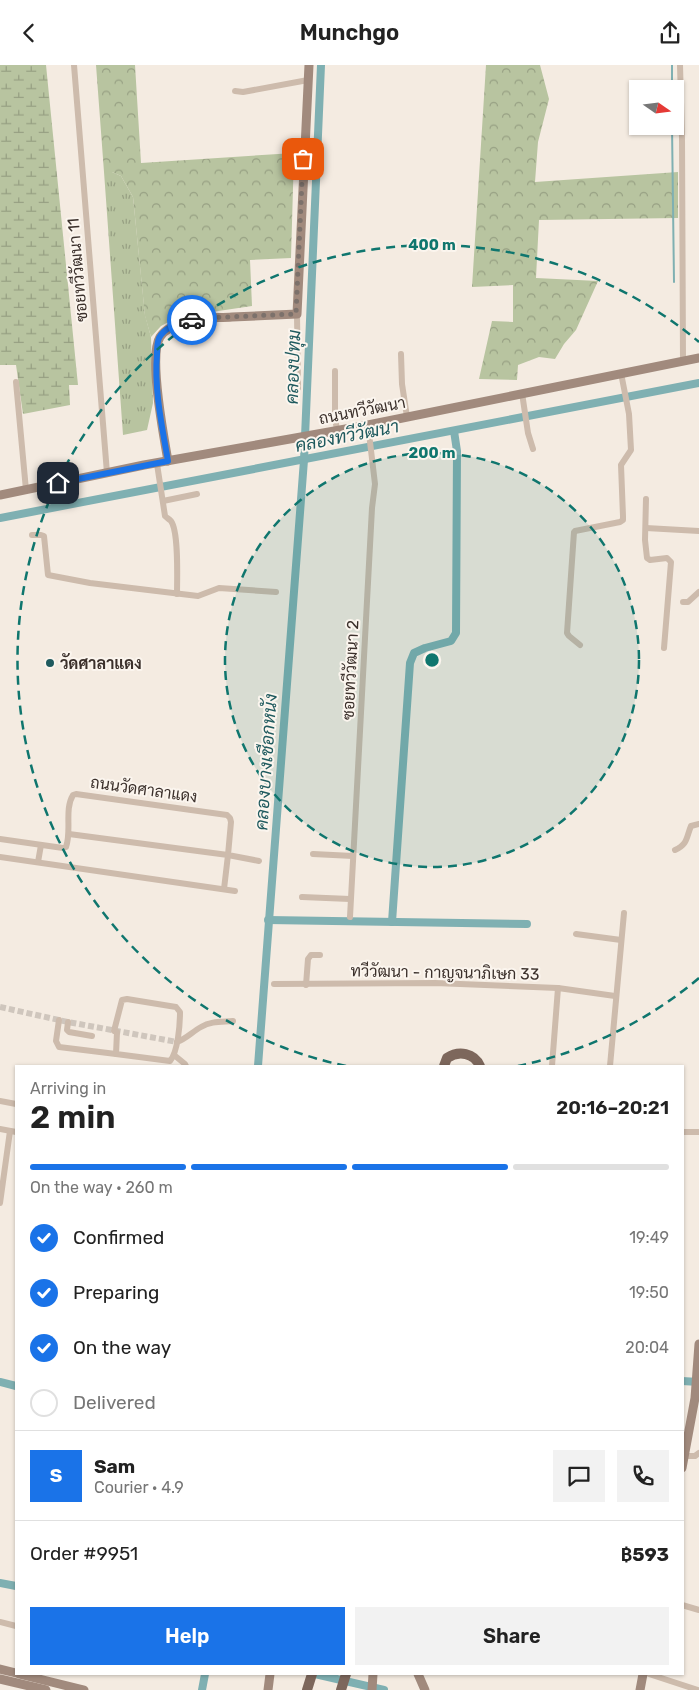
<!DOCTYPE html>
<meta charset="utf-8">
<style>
:root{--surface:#fff;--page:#f2f2f2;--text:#222;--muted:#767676;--line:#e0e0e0;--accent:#1a73e8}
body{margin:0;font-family:Rubik,Sarabun,sans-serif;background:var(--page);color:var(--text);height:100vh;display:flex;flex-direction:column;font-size:19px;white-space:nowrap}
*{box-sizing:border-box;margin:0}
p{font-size:16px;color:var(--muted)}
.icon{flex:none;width:28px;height:28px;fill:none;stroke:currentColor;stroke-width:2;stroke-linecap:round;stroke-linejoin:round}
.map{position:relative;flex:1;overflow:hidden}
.details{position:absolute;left:15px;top:1000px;width:669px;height:610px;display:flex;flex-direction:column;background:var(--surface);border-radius:0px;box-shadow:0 1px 4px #0004}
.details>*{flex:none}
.needle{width:32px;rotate:104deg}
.controls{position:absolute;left:629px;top:15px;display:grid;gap:10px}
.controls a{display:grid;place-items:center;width:55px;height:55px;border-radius:0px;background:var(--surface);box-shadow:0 1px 4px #0004;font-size:25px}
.pin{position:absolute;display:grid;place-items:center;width:42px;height:42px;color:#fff;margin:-21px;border-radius:10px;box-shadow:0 2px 8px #0006}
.courier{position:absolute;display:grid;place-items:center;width:50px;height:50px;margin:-25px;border:4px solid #1a73e8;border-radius:50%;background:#fff;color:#222;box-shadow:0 1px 6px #0007}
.head em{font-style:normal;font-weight:600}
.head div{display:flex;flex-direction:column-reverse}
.head{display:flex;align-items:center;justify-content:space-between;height:85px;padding:0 15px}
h1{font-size:32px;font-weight:600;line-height:38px}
.bar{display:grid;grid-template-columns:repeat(4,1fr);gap:8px 5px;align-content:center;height:60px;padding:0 15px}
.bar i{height:6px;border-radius:4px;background:var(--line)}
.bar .current{background:var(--accent)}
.bar p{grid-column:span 4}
.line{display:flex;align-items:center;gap:12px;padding:0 15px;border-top:1px solid var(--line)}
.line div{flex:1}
.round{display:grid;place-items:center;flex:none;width:52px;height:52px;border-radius:0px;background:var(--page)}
ol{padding:0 15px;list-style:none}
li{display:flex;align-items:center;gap:15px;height:55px}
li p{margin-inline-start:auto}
li .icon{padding:5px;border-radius:50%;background:var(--accent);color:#fff;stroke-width:4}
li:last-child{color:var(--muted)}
li i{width:28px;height:28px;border:2px solid var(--line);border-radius:50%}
.cta{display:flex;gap:10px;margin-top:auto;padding:10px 15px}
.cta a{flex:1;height:58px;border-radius:0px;background:var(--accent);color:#fff;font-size:20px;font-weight:600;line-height:58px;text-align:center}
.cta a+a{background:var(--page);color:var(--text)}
header{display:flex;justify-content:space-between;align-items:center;height:65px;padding:0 15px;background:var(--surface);font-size:22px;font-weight:600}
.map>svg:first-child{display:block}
.grass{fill:url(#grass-tufts)}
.forest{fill:url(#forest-crowns)}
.wetland{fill:url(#wetland-marsh)}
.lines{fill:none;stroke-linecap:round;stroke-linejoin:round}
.stream{stroke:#7fb0b2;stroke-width:2}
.canal{stroke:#7fb0b2;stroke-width:8}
.street-tunnel{stroke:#cfc6bd;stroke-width:6;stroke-dasharray:6 3;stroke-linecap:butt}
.street{stroke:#cdbbac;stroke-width:6}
.secondary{stroke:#a18a7d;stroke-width:9}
.primary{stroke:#7d675c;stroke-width:10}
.done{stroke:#7c716b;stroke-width:5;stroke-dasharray:0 9}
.route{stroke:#1a73e8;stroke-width:6}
.ring{fill:none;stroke:#0f766e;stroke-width:2.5;stroke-dasharray:9 6}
.poi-dot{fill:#1f5a5e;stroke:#fbf5ee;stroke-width:2}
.labels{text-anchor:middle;stroke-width:4;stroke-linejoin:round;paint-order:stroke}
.street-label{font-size:16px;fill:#3b302b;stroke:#fbf5ee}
.poi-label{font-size:16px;font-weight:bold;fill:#3b302b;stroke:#fbf5ee;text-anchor:start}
.water-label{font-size:18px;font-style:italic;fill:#1f5a5e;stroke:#fbf5ee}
.centre{fill:#0f766e;stroke:#fbf5ee;stroke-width:2.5}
.ring-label{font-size:15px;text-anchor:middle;font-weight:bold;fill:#0f766e;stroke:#fbf5ee;stroke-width:4;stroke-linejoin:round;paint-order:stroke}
</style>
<header><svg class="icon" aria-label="back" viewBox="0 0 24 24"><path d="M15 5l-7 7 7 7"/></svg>Munchgo<svg class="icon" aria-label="share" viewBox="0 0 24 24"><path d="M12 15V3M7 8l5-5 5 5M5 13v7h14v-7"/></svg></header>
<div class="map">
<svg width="699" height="1625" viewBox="0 0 699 1625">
<defs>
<pattern id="grass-tufts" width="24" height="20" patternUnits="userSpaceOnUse" patternTransform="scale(1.25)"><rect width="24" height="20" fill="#b8c4a0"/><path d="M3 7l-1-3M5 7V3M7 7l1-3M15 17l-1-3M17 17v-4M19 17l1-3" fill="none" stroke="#97a083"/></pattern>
<pattern id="forest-crowns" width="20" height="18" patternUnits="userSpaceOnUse" patternTransform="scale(1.25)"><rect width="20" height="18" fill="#b8c4a0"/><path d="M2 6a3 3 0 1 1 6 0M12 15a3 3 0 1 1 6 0" fill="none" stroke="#97a083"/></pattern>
<pattern id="wetland-marsh" width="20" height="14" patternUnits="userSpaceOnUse" patternTransform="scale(1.25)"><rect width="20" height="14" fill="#b8c4a0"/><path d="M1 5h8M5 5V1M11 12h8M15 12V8" fill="none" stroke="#97a083"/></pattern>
</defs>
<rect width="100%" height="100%" fill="#f4ebe1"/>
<path class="grass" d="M104 107H112L121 111 133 132 145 250 151 272 153 338 147 365 123 370Z"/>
<g class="forest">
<path d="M96 0H135L141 98 294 88 291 193 250 195 252 241 178 252 161 261 151 272 145 251 133 132 121 111 112 107H104Z"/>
<path d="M486 0H540L549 34 538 77 535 117 678 107V153L539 155 536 213 598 216 576 265 564 279 555 294 539 292 518 300 517 315 479 314 492 256 513 257V220L472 222Z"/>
</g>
<path class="wetland" d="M0 0H46L78 320H69L70 340 23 349 16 300H0Z"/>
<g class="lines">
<g class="stream">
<path d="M672 24V0"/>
<path d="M672 61 674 217"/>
</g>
<g class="canal">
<path d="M0 453 699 318"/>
<path d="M268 855 527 859"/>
<path d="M392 857 410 598 414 588 425 583 451 576 456 568 457 386 454 366"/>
<path d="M258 1001 304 395 321 0"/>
<path d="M682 1316 699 1317"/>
<path d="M0 1317 16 1321"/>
<path d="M0 1518 16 1521"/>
<path d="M315 1609 384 1625"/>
<path d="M202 1625 205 1609"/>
</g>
<path class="street-tunnel" d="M0 942 68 957 177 977"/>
<g class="street">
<path d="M74 0 107 408"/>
<path d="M680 0 682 73 683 296"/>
<path d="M235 26 243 27 308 15"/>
<path d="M297 249 298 323"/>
<path d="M401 289 402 319 407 352"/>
<path d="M335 306V353L337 365"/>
<path d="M16 317 26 425"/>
<path d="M522 328 528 368 533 384"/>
<path d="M157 399 165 451C167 453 169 454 171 456 179 467 177 515 177 529"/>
<path d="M646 434 645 475 647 493 650 495 667 493 671 497 664 583"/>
<path d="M163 436 197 429"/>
<path d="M646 463 699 466"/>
<path d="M32 470H41L44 471 48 510 90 518 198 531 219 523 276 527"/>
<path d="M683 537H688L699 527"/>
<path d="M580 580 569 571 567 568 574 467 575 466 620 457 623 455V451L621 400 631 385 629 349 621 308"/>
<path d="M69 769 228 790 224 824"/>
<path d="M0 774 63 783 66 782C72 765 64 745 73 730L76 729 227 750 230 753 231 757 228 790 259 796"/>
<path d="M675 785C688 779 686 773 691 761L699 759"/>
<path d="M313 789 353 791"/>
<path d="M0 792 235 826"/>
<path d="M38 797 41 780"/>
<path d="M302 832 350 834"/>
<path d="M350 852 372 443 375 419 368 360"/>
<path d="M576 869 621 875"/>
<path d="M274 919 435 918 558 923 615 931"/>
<path d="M306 920 308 894 311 890H320"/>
<path d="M59 955 56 976 59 982 116 989"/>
<path d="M68 957 67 965 69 967 92 971"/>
<path d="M114 966 122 935 127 934 176 942 180 947C180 959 178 987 170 996L116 989 117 967"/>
<path d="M177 977C186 974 192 967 201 962 211 956 221 957 233 956"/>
<path d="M174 990 185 999 186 1001"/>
<path d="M552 1001 558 923"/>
<path d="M610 1001 624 848"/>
<path d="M0 1036 16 1039"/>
<path d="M0 1064 16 1067"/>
<path d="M682 1067H699"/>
<path d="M0 1138 10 1066"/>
<path d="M685 1391H695L699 1388"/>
<path d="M682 1540 699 1545"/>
<path d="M0 1557 16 1561"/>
<path d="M649 1609 698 1625"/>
</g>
<g class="secondary">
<path d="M168 396C164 372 148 291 160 272 166 263 177 259 186 256 201 252 217 253 232 252 253 251 275 250 297 249L309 0"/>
<path d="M0 430 144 400 368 360 699 293"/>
<path d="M682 1403 695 1333 699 1279"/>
<path d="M0 1604 16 1608"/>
<path d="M19 1609 84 1625"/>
<path d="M418 1609 425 1625"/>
<path d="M0 1614 46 1625"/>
<path d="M268 1625 270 1609"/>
<path d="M372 1625 373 1609"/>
<path d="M640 1625 643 1609"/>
</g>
<g class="primary">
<path d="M444 1001 447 993C459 985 474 988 480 1001"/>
<path d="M307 1625 312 1609"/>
<path d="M341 1625 346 1609"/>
</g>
</g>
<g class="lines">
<path class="done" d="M192 255 202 253 296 249 303 94"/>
<path class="route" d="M58 418 168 396C162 361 154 325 157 289 157 284 157 278 159 273 165 262 181 257 192 255"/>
</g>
<circle cx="432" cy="595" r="207" fill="#0f766e" fill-opacity=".12"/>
<g class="ring">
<circle cx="432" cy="595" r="207"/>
<path d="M699 913A415 415 0 0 1 518 1001M346 1001A415 415 0 1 1 699 277"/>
</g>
<circle class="poi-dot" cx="50" cy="598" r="5"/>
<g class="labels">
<g class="street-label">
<text transform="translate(77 205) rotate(-95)" y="6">ซอยทวีวัฒนา 11</text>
<text transform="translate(362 345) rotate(-11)" y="6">ถนนทวีวัฒนา</text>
<text transform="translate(350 605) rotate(-87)" y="6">ซอยทวีวัฒนา 2</text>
<text transform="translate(144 724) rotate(8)" y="6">ถนนวัดศาลาแดง</text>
<text transform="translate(445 907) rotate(1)" y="6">ทวีวัฒนา - กาญจนาภิเษก 33</text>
</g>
<g class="poi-label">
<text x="60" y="604">วัดศาลาแดง</text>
</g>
<g class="water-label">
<text transform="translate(293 302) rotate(-88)" y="6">คลองปทุม</text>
<text transform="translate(347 371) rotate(-11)" y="6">คลองทวีวัฒนา</text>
<text transform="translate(266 697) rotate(-86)" y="6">คลองบางเชือกหนัง</text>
</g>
</g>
<circle cx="432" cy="595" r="8" class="centre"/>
<g class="ring-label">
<text x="432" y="185">400 m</text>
<text x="432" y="393">200 m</text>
</g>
</svg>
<div class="controls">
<a><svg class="needle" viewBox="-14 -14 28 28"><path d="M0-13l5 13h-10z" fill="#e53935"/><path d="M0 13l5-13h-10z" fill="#767676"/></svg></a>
</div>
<div class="pin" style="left:303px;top:94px;background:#ea580c"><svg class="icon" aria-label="bag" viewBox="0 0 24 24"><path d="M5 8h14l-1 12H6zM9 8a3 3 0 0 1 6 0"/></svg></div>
<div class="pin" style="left:58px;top:418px;background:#1f2937"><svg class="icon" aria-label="home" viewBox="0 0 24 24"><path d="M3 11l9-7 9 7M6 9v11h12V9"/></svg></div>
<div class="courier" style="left:192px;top:255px"><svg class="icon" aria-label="car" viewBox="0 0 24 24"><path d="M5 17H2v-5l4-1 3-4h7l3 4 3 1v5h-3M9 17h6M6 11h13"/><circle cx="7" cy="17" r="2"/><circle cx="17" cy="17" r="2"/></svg></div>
<section class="details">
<div class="head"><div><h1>2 min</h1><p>Arriving in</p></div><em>20:16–20:21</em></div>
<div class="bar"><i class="current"></i><i class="current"></i><i class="current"></i><i></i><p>On the way · 260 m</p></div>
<ol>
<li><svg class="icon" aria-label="check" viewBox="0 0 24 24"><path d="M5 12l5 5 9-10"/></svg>Confirmed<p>19:49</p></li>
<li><svg class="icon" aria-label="check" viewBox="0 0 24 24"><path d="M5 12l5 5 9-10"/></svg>Preparing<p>19:50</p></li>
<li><svg class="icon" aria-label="check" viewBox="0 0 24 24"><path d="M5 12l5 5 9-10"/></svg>On the way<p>20:04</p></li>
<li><i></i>Delivered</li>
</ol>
<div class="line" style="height:90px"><b class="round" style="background:var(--accent);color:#fff">S</b><div><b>Sam</b><p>Courier · 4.9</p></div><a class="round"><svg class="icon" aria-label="chat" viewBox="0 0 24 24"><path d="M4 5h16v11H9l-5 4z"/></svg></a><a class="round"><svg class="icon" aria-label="phone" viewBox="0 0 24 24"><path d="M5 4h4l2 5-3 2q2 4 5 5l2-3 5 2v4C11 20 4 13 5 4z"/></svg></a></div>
<div class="line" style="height:65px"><div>Order #9951</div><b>฿593</b></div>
<div class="cta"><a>Help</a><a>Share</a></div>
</section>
</div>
